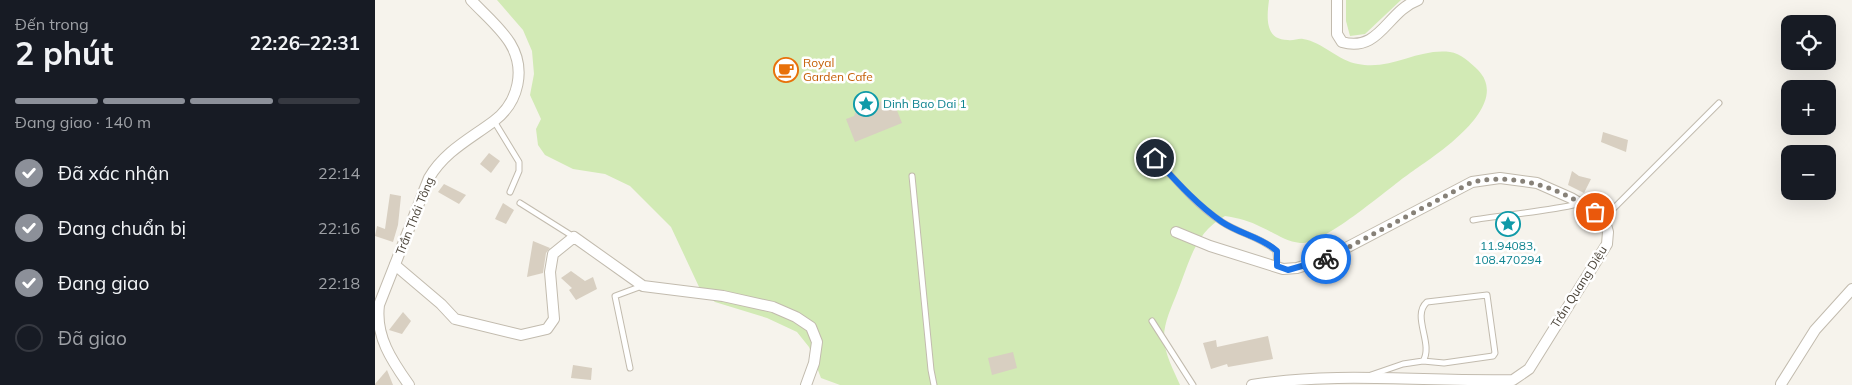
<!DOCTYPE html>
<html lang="vi">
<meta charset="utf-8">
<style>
:root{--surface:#171b24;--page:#242831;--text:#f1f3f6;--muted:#9ea1a6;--line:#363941;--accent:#8c9099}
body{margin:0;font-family:Mulish,sans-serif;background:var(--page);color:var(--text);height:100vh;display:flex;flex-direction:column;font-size:19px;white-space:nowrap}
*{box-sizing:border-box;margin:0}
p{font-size:16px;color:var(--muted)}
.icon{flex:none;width:28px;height:28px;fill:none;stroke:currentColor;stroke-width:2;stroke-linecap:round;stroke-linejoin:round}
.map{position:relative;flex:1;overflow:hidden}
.side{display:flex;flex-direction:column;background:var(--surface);width:375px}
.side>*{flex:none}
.tools{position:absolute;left:1406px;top:15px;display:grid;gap:10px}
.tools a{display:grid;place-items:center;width:55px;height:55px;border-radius:10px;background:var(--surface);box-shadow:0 5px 20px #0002;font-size:25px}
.pin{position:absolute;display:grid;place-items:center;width:42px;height:42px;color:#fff;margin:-21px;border:2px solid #fff;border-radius:50%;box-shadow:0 1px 5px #0007}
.courier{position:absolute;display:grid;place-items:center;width:50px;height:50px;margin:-25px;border:4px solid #1a73e8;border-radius:50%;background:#fff;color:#222;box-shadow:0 1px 6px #0007}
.head em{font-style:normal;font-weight:700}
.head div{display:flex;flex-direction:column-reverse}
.head{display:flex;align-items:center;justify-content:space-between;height:85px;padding:0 15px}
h1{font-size:32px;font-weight:700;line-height:38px}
.bar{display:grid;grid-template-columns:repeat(4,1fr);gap:8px 5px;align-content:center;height:60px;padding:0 15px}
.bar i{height:6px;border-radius:4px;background:var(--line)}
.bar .current{background:var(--accent)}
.bar p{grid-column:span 4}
ol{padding:0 15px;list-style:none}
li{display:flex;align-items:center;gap:15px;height:55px}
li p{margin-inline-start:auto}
li .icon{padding:5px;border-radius:50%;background:var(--accent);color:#fff;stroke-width:4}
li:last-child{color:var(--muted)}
li i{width:28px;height:28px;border:2px solid var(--line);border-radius:50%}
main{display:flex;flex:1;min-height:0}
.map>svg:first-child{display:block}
.green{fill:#d2eab5}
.building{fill:#d8cfc1}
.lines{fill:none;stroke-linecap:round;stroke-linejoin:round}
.service-casing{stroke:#c2bbae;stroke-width:7}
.minor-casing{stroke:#c2bbae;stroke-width:12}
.service{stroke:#fff;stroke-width:5}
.minor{stroke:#fff;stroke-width:10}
.done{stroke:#878178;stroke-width:5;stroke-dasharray:0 9}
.route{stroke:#1a73e8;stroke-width:6}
.labels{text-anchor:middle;stroke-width:5;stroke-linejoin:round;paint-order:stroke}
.food-label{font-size:12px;fill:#c56008;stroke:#fff;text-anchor:start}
.culture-label{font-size:12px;fill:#0d838f;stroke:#fff;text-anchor:start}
.street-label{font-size:12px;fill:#4b4439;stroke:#fff}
</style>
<main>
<section class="side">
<div class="head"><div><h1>2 phút</h1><p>Đến trong</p></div><em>22:26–22:31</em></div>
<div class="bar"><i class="current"></i><i class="current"></i><i class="current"></i><i></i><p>Đang giao · 140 m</p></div>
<ol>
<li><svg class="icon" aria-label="check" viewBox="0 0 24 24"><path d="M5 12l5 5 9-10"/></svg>Đã xác nhận<p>22:14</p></li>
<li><svg class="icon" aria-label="check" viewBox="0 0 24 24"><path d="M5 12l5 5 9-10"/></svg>Đang chuẩn bị<p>22:16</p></li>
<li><svg class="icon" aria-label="check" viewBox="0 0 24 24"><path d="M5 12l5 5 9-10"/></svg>Đang giao<p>22:18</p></li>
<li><i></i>Đã giao</li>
</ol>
</section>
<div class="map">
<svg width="1477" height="385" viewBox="0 0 1477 385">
<rect width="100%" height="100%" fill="#f6f3ec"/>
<g class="green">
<path d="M122 0H894C892 16 889 40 913 40 918 41 924 38 928 39 948 42 963 61 983 64 1015 71 1043 48 1075 52 1085 53 1096 63 1103 70 1137 105 1064 153 1038 171 1014 187 950 245 925 243 911 242 898 232 886 227 875 221 863 218 850 216 820 232 814 263 802 293 797 306 789 322 789 337 789 353 799 371 805 385H465L446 378 434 347 422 332 392 318 340 302 325 289 296 227 255 186 230 174 198 169 170 155 163 145 161 129 166 119 155 95 159 74 157 51 148 30Z"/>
<path d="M971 0H1026L990 34 975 36 971 21Z"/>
</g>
<g class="building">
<path d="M498 97 501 103 517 98 527 123 480 142 471 119 479 116 484 102Z"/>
<path d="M1228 132 1253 140 1251 152 1226 142Z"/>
<path d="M114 153 125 161 116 173 105 164Z"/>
<path d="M1197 171 1204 176 1216 179 1209 193 1193 185Z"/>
<path d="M69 184 91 195 84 204 63 192Z"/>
<path d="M15 194 26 196 23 225 18 242 0 236 2 226 10 229Z"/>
<path d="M128 203 139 210 131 224 120 219Z"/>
<path d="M158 241 175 248 171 253 168 273 152 277Z"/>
<path d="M196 271 210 281 218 277 222 289 201 300 194 290 197 288 186 278Z"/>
<path d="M28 312 36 321 27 334 14 330Z"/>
<path d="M893 336 898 359 853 367 852 364 836 369 828 343 841 340 842 347Z"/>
<path d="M638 352 642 368 617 375 613 358Z"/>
<path d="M198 365 217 368 216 380 196 378Z"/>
<path d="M12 370 18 385H0V384Z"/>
</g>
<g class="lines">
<defs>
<g id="service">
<path d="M119 121 144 162V171L135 192"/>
<path d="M780 158C801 181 821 205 847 222 865 234 886 237 901 251L902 266"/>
<path d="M537 176 556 370 559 385"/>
<path d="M145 203 199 237"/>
<path d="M1229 218 1344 103"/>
<path d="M1098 220C1133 214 1169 212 1203 204"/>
<path d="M777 321 818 385"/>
<path d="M255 368 240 296 267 286"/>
<path d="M996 375 1028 364 1048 361C1059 344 1036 316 1052 302L1112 295 1120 353 1118 356 1069 363 1048 361"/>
</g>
<g id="minor">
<path d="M962 0V34L967 42C1005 53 1012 11 1043 0"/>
<path d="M801 232 835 246 908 269 922 268 950 259 1097 182 1125 178 1162 183 1196 198 1229 218 1233 232 1232 244 1154 369 1138 380C1051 382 963 371 877 385"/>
<path d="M20 265 66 304 80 319 146 335 172 329 179 319 175 272 178 254 199 237 268 286 348 296 398 307 421 317 436 327 442 342 439 363 431 385"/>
<path d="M1406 384 1440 330 1477 289"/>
<path d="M34 385C17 361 0 336 4 305L54 178C70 151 95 139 119 121 144 102 151 69 135 43 125 27 109 14 96 0"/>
</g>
</defs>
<use href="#service" class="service-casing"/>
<use href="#minor" class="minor-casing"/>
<use href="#service" class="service"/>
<use href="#minor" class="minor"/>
</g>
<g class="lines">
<path class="done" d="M951 259 1097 182C1142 173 1183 187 1220 212"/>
<path class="route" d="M780 158C801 181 821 204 847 222 865 234 886 237 902 251V266L913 270 951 259"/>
</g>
<defs>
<symbol id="cafe-ring" viewBox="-11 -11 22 22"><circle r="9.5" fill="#fff" stroke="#e8710a" stroke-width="1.5"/><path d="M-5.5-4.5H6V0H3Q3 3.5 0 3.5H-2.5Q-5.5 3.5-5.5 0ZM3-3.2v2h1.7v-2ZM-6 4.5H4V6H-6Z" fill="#e8710a"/></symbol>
<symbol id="sight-ring" viewBox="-11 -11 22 22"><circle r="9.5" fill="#fff" stroke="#0f9aa8" stroke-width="1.5"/><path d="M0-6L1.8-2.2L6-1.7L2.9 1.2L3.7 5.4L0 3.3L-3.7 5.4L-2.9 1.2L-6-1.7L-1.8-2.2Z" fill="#0f9aa8"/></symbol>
</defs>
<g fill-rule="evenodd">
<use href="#cafe-ring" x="397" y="56" width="28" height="28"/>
<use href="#sight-ring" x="477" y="90" width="28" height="28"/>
<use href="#sight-ring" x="1119" y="210" width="28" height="28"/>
</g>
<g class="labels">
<g class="food-label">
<text x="428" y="67">Royal<tspan x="428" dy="14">Garden Cafe</tspan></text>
</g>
<g class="culture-label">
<text x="508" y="108">Dinh Bao Dai 1</text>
<text x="1133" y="250" text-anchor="middle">11.94083,<tspan x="1133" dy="14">108.470294</tspan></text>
</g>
<g class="street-label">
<text transform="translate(40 216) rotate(-68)" y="4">Trần Thái Tông</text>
<text transform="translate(1204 287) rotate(-58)" y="4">Trần Quang Diệu</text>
</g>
</g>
</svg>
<div class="tools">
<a><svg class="icon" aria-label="locate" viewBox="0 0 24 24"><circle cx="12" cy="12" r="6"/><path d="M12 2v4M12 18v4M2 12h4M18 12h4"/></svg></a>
<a>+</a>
<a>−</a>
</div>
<div class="pin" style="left:1220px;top:212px;background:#ea580c"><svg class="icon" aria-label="bag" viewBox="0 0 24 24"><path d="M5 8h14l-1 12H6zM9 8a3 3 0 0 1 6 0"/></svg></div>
<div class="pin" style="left:780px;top:158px;background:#1f2937"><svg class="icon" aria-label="home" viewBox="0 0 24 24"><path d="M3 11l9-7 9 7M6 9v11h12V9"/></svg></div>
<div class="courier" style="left:951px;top:259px"><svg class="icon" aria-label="bike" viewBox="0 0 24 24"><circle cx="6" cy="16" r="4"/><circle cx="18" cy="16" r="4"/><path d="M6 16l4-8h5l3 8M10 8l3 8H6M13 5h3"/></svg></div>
</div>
</main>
